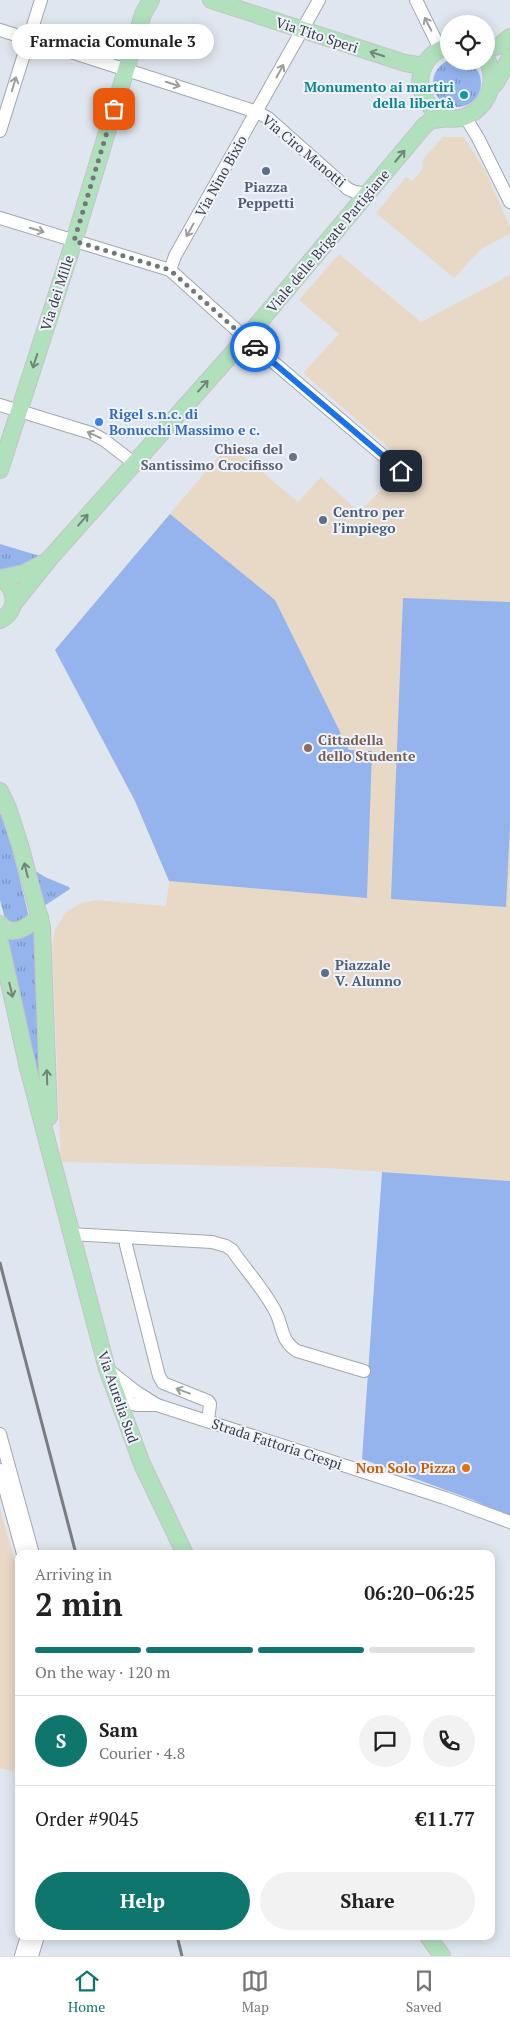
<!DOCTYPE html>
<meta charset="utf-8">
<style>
:root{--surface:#fff;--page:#f2f2f2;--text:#222;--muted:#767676;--line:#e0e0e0;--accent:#0f766e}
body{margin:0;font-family:"PT Serif",serif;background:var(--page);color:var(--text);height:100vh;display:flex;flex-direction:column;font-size:19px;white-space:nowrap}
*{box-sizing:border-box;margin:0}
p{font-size:16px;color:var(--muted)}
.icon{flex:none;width:28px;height:28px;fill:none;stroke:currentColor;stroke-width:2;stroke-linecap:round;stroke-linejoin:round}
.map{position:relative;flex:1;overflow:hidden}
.details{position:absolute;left:15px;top:1550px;width:480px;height:390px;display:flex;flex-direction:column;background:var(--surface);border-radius:10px;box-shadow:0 2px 12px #0003}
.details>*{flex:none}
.tools{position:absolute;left:440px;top:15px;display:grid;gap:10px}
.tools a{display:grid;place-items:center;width:55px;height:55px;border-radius:50%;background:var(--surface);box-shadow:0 2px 12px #0003;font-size:25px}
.pin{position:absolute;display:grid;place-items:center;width:42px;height:42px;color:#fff;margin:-21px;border-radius:10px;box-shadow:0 2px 8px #0006}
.courier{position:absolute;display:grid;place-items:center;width:50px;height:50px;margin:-25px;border:4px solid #1a73e8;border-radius:50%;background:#fff;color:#222;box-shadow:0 1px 6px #0007}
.bubble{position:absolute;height:35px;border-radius:18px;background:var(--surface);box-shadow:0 2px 12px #0003;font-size:16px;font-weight:600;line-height:35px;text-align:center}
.head em{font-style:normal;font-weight:600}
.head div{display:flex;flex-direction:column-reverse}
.head{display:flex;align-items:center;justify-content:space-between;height:85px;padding:0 20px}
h1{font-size:32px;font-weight:600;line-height:38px}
.bar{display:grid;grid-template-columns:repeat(4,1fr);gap:8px 5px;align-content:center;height:60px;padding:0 20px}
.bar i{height:6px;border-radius:4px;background:var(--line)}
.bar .on{background:var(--accent)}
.bar p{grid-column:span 4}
.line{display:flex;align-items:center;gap:12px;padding:0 20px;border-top:1px solid var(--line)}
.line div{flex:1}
.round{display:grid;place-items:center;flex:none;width:52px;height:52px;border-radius:26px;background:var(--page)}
.cta{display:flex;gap:10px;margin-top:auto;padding:10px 20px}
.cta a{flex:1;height:58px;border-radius:30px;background:var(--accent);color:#fff;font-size:20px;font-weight:600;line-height:58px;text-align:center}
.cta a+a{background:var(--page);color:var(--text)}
.tab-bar{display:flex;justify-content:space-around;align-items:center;height:70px;border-top:1px solid var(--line);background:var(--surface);font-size:14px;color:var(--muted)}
.tab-bar a{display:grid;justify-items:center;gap:2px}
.tab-bar .on{color:var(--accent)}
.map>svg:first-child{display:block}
.commercial{fill:#ead8c7}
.education{fill:#e8d9c7}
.grass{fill:url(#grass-tufts)}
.garden{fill:#95b4ee}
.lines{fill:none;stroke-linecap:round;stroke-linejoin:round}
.minor-casing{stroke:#a1a6af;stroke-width:14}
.major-casing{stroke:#c4c4c5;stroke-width:18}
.minor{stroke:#fff;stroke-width:12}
.major{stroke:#b1e0bd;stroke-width:16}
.rail{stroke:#797c81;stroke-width:3}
.oneway{stroke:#9c9d9e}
.oneway2{stroke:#6f8577}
.done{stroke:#73777c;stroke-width:5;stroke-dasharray:0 9}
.route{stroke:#1a73e8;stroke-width:6}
.culture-dot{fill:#0f9aa8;stroke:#eef3fd;stroke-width:2}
.service-dot{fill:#5c6f8a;stroke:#eef3fd;stroke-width:2}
.shop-dot{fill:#3f7fe0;stroke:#eef3fd;stroke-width:2}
.worship-dot{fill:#6b7280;stroke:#eef3fd;stroke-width:2}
.education-dot{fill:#8d6e63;stroke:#eef3fd;stroke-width:2}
.food-dot{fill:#e8710a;stroke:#eef3fd;stroke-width:2}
.labels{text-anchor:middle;stroke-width:4;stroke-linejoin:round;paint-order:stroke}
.street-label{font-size:14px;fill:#393b3e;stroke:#eef3fd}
.culture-label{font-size:14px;font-weight:bold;fill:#0d838f;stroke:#eef3fd;text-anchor:end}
.service-label{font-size:14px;font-weight:bold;fill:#4e5e75;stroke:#eef3fd;text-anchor:start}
.shop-label{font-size:14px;font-weight:bold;fill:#366cbe;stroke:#eef3fd;text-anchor:start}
.worship-label{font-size:14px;font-weight:bold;fill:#5b616d;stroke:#eef3fd;text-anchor:end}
.education-label{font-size:14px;font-weight:bold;fill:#785e54;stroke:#eef3fd;text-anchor:start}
.food-label{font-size:14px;font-weight:bold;fill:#c56008;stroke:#eef3fd;text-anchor:end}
</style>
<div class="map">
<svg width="510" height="1956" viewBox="0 0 510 1956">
<defs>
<pattern id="grass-tufts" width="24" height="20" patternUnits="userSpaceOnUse" patternTransform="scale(1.25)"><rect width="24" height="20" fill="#95b4ee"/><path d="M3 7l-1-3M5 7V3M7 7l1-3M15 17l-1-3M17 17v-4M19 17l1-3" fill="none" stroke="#7b94c2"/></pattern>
</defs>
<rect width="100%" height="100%" fill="#e0e6ef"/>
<path class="commercial" d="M0 1509 19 1576V1773L0 1768Z"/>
<g class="education">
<path d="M443 137H464L485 171 510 227V234L481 249 454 278 376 213 406 177 412 181 422 170 423 159Z"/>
<path d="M339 254 421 322 510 275V1181L327 1168 61 1162 52 946 55 930 66 912 81 903 97 900 166 906 169 881 135 801 55 650 229 444 298 502 321 477 359 512 407 464 303 373 339 334 299 300Z"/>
</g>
<g class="grass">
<circle cx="457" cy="83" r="24"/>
<path d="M0 544 40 556 21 567 0 571Z"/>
<path d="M0 813 8 831 28 913 27 918 16 926 5 919 0 900Z"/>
<path d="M34 870 45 877 69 887 70 889 44 906Z"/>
<path d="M35 929 42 1091 3 935C16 939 25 939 35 929Z"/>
</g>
<g class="garden">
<path d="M170 514 275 600 349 750 372 751 367 898 169 881 135 801 55 650Z"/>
<path d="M403 598 510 602V825L506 907 391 899Z"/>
<path d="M382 1172 510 1181V1517L473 1500 362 1459Z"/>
</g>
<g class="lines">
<defs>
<g id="minor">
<path d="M416 0 440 49"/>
<path d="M0 30 19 36 30 33 43 43 257 112 268 118 348 189 355 192 368 194"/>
<path d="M466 118 478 138 510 202"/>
<path d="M0 131 41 0"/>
<path d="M0 218 170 270 251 343 401 471"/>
<path d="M170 270 175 256 319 0"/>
<path d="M0 405 91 433 104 440 134 463"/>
<path d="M70 1234 212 1242 226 1246 232 1250C245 1269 268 1294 277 1315 283 1329 282 1342 297 1351L364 1371"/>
<path d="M126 1237V1245L159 1376 163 1383 208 1401 210 1404 208 1421"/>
<path d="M107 1369 135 1391 157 1405"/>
<path d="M135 1391H124L117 1397 136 1405H157L445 1498 510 1522"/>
<path d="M0 1434 33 1554"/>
<path d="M0 1470 23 1554"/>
<path d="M21 1956 27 1936"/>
<path d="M32 1956 38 1936"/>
</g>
<g id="major">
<path d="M211 0 405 63 424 66"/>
<path d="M449 46C435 50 424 60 421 74 419 83 421 92 426 100 451 145 510 100 486 58"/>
<path d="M486 49 499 46 510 37"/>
<path d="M495 84 510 58"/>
<path d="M0 470 74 241 143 14 151 0"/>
<path d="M0 578C17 588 19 611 0 620"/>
<path d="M1 578 24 573 43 563"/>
<path d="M14 603 51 557 246 338 425 125 432 120 452 118"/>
<path d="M0 791 8 808 20 845 42 927 49 1117"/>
<path d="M0 924C13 939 28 926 40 917"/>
<path d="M0 942 28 1068 107 1369 142 1464 185 1554"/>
<path d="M428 1936 442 1956"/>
</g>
</defs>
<use href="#minor" class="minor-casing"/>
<use href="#major" class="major-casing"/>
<use href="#minor" class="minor"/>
<use href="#major" class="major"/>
<g class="rail">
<path d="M0 1263 76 1554"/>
<path d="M177 1936 182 1956"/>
</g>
</g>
<defs><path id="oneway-shaft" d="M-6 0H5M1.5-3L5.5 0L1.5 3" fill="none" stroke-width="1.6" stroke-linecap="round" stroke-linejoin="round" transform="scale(1.25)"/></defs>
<g class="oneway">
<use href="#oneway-shaft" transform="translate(428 24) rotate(-117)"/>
<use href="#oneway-shaft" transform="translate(280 71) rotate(-61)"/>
<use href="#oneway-shaft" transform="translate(14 84) rotate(-73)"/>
<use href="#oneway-shaft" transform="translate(173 84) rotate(18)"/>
<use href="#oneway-shaft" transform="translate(37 230) rotate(17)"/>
<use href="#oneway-shaft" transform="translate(190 230) rotate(119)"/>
<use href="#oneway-shaft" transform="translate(94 435) rotate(-155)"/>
<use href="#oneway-shaft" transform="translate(183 1391) rotate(-160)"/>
</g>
<g class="oneway2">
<use href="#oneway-shaft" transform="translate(377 54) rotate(-162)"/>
<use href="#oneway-shaft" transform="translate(400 156) rotate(-50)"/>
<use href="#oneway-shaft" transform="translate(35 361) rotate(108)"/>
<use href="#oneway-shaft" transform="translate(203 386) rotate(-48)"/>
<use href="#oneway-shaft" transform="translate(83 520) rotate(-49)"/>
<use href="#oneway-shaft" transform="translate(26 870) rotate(-104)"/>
<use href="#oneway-shaft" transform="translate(11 990) rotate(77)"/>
<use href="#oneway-shaft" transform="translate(47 1077) rotate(-92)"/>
</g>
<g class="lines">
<path class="done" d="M114 109 74 241 170 270 255 347"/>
<path class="route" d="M255 347 401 471"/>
</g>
<circle class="culture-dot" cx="464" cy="95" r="5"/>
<g class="service-dot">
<circle cx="266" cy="171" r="5"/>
<circle cx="323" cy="520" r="5"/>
<circle cx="325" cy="973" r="5"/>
</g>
<circle class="shop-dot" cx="99" cy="422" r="5"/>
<circle class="worship-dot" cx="293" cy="457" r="5"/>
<circle class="education-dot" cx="308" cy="748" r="5"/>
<circle class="food-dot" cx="466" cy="1468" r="5"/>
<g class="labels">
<g class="street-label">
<text transform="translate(317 35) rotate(18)" y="5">Via Tito Speri</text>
<text transform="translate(304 151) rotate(40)" y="5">Via Ciro Menotti</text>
<text transform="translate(221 176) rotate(-61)" y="5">Via Nino Bixio</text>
<text transform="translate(328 241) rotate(-50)" y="5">Viale delle Brigate Partigiane</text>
<text transform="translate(57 293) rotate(-72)" y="5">Via dei Mille</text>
<text transform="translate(118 1397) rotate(71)" y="5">Via Aurelia Sud</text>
<text transform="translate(277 1444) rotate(18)" y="5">Strada Fattoria Crespi</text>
</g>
<g class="culture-label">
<text x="454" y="92">Monumento ai martiri<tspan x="454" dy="16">della libertà</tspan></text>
</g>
<g class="service-label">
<text x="266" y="192" text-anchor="middle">Piazza<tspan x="266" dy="16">Peppetti</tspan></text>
<text x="333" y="517">Centro per<tspan x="333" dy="16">l'impiego</tspan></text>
<text x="335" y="970">Piazzale<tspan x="335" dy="16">V. Alunno</tspan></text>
</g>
<g class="shop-label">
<text x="109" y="419">Rigel s.n.c. di<tspan x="109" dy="16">Bonucchi Massimo e c.</tspan></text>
</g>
<g class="worship-label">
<text x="283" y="454">Chiesa del<tspan x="283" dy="16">Santissimo Crocifisso</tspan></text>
</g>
<g class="education-label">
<text x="318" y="745">Cittadella<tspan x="318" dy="16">dello Studente</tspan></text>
</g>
<g class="food-label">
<text x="456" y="1473">Non Solo Pizza</text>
</g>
</g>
</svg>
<div class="tools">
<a><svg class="icon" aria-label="locate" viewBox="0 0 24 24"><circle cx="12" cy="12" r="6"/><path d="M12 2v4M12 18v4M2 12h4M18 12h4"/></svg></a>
</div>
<div class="pin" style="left:114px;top:109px;background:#ea580c"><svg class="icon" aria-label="bag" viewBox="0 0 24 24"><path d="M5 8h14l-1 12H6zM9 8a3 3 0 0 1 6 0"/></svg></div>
<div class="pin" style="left:401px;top:471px;background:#1f2937"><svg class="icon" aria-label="home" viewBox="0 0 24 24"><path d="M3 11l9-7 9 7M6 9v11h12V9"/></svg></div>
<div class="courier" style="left:255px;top:347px"><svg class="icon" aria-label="car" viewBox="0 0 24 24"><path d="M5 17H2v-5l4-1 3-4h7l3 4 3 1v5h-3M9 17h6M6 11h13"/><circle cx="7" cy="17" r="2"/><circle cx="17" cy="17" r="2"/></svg></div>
<div class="bubble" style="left:12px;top:24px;width:202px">Farmacia Comunale 3</div>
<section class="details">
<div class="head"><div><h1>2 min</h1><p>Arriving in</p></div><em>06:20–06:25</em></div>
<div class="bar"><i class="on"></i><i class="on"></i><i class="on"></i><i></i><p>On the way · 120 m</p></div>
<div class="line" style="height:90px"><b class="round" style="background:var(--accent);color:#fff">S</b><div><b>Sam</b><p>Courier · 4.8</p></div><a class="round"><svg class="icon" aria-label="chat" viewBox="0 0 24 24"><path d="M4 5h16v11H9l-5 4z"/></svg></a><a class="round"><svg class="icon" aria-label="phone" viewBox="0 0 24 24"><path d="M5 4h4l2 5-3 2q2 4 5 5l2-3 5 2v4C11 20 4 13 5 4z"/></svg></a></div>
<div class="line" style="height:65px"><div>Order #9045</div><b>€11.77</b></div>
<div class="cta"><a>Help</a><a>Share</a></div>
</section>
</div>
<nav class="tab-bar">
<a class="on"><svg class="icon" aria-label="home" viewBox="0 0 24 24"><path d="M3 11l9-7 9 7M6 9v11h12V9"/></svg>Home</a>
<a><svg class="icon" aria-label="map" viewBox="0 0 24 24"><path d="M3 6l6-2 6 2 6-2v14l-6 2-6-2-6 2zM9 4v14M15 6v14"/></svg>Map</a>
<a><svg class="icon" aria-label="saved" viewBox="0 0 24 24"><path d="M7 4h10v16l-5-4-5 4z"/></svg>Saved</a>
</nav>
